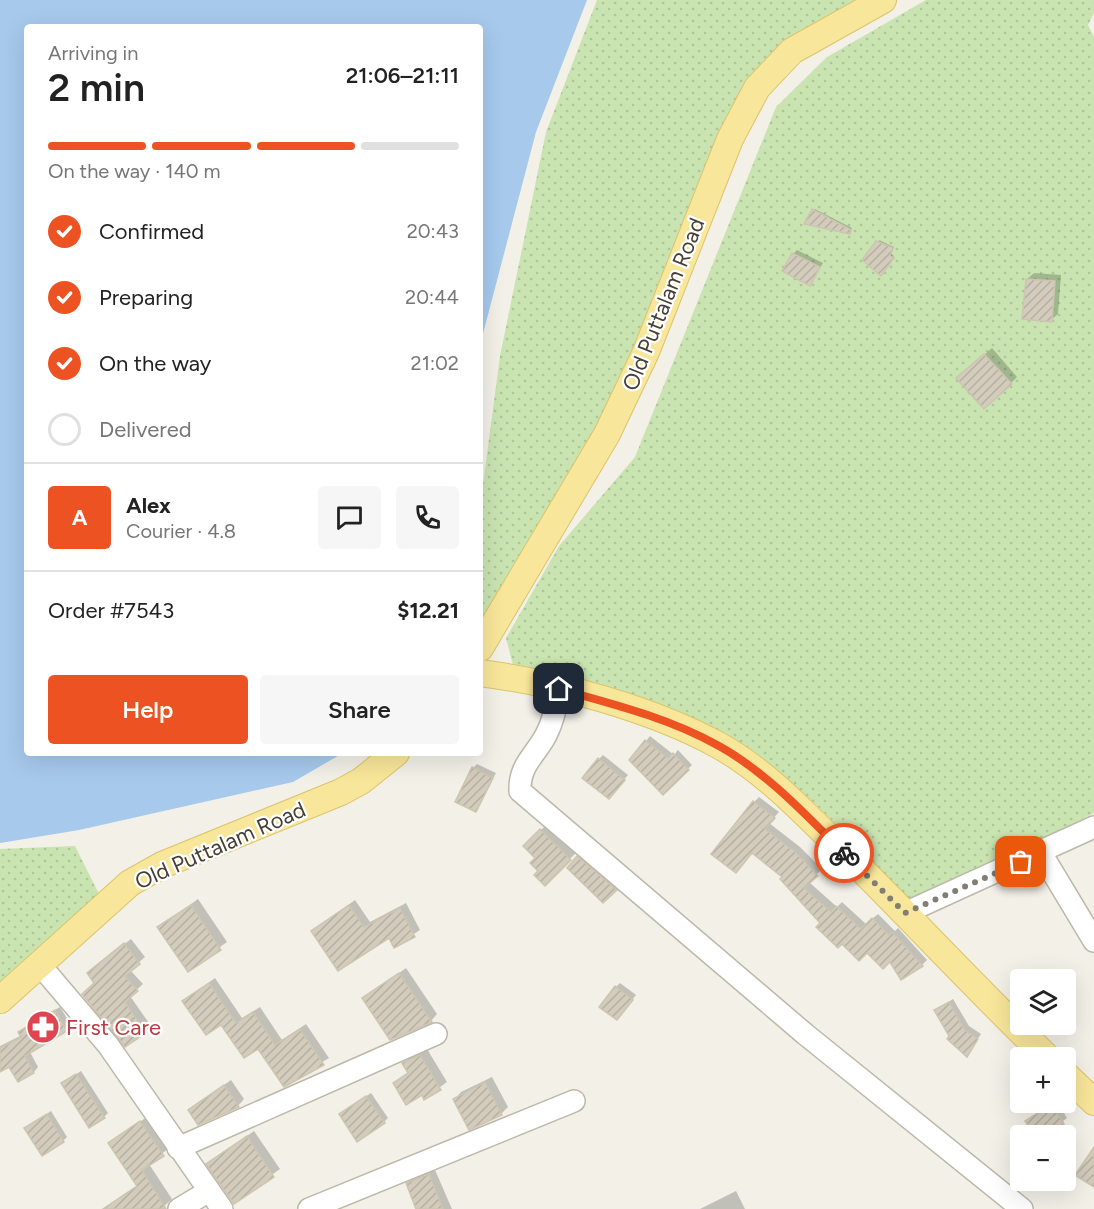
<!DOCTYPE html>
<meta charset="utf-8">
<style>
:root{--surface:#fff;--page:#f6f6f6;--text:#222;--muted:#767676;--line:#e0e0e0;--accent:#ed5322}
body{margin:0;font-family:Figtree,sans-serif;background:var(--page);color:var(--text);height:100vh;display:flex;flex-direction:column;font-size:22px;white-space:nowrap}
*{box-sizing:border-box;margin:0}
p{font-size:20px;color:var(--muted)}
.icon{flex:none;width:33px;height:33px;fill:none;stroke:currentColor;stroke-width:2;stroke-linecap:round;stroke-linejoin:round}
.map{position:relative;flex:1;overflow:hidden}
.panel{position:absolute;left:24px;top:24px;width:459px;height:732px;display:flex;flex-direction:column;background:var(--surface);border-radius:6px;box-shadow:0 6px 24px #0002}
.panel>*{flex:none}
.fabs{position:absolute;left:1010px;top:969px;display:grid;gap:12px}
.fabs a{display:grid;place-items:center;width:66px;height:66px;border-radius:6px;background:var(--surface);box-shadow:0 6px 24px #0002;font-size:30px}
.pin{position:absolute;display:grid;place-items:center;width:51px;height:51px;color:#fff;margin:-26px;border-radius:12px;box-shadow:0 3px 9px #0006}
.courier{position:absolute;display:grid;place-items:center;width:60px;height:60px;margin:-30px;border:4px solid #ed5322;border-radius:50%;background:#fff;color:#222;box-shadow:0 2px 8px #0007}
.overview em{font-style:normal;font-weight:600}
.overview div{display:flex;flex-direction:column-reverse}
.overview{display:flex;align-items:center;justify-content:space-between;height:102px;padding:0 24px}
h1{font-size:39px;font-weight:600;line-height:45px}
.bar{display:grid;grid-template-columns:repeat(4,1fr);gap:9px 6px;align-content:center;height:72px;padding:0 24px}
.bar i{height:8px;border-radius:4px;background:var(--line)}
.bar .selected{background:var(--accent)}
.bar p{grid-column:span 4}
.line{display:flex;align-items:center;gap:15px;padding:0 24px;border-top:2px solid var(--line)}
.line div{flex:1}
.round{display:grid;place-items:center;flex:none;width:63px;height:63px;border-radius:6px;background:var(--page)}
ol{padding:0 24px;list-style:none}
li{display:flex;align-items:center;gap:18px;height:66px}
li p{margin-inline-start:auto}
li .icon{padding:6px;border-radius:50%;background:var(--accent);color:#fff;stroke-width:4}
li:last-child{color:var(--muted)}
li i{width:33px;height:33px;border:3px solid var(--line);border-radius:50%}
.action{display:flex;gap:12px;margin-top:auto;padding:12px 24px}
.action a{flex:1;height:69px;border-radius:6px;background:var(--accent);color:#fff;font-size:24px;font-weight:600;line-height:69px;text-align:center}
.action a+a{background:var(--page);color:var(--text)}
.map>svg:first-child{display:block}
.grass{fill:url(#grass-dots)}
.water{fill:#a6c9ec}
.shadow{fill:#0003}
.building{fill:url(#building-hatch);stroke:#cdc5b0;stroke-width:1.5}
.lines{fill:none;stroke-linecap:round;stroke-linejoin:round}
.minor-casing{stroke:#bdb8aa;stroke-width:24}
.major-casing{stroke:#dcc46a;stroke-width:28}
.minor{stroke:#fff;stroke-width:21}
.major{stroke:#f8e69a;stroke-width:26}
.done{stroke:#827e74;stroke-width:6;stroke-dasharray:0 10.8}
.route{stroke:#ed5322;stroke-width:8}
.labels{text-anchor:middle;stroke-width:4.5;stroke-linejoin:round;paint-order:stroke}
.street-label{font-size:22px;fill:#454036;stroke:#fff}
.health-label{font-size:22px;fill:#be3a42;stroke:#fff;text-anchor:start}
</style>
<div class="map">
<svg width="1094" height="1209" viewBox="0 0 1094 1209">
<defs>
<pattern id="grass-dots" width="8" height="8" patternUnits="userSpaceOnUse" patternTransform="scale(1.5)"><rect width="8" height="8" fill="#c9e4b1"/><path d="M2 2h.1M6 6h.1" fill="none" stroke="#aec599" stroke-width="1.8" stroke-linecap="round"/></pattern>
<pattern id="building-hatch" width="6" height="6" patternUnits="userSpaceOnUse" patternTransform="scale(1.5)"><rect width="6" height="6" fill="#d3ccbd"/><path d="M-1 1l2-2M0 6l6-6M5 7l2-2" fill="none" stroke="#b6b0a3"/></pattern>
</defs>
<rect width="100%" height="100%" fill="#f2f0e7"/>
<g class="grass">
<path d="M597 0H858L830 14 783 44 631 368 480 626V507L500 356 546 132Z"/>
<path d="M926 0H1094V13L1088 25 1094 37V813L914 904C864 854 803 784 744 747 674 702 592 684 513 665L506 638 559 546 635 457 776 107 827 57Z"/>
<path d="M75 846 101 898 0 989V849Z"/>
</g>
<path class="water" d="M0 0H587L536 132 480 345V27H27V753H343L293 782 79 830 0 843Z"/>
<g class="shadow">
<path d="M815 209 852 228 850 232 813 210Z"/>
<path d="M879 240 894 247 891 254 894 256 882 272Z"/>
<path d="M797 250 823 263 810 284 793 254Z"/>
<path d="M1034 273 1061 275 1058 314 1051 320 1027 279Z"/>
<path d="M992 348 1017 377 1011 383 965 372Z"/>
<path d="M650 736 674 755 678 750 692 765 663 793 631 760Z"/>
<path d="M603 755 628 775 613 793 599 759Z"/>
<path d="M477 764 496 773 476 810 473 768Z"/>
<path d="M759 797 779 812 769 823 800 847 822 869 809 882 837 907 842 902 866 924 878 914 895 931 898 928 927 960 922 965 902 978 891 960 867 951 822 923 784 877 754 802Z"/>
<path d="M548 823 577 852 545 883 537 858 525 846Z"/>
<path d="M582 853 620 885 616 889 578 857Z"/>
<path d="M198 899 227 942 188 970 159 927Z"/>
<path d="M355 900 370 922 406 903 420 930 395 946 389 935 312 931Z"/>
<path d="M131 939 145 957 130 970 143 984 130 996 151 1026 145 1032 96 983 94 967Z"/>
<path d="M406 968 437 1014 431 1021 364 999Z"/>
<path d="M215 978 242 1018 260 1007 282 1040 306 1024 329 1058 284 1085 259 1047 184 1001Z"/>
<path d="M620 983 636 995 621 1014 616 987Z"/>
<path d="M953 999 969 1026 981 1034 967 1055 951 1037 936 1010Z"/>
<path d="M60 1007 71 1025 30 1052 38 1067 34 1072 10 1065 0 1070V1046L22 1035 20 1032 25 1027Z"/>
<path d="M427 1049 447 1082 425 1098 422 1093 395 1083 409 1072 404 1063 410 1057Z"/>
<path d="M81 1071 108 1113 104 1117 62 1084Z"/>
<path d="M492 1077 508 1107 501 1114 455 1099 461 1092Z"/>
<path d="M231 1080 244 1099 238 1106 190 1110Z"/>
<path d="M371 1093 388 1118 384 1122 341 1114Z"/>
<path d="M1054 1102H1057L1067 1118 1043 1136 1027 1121Z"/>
<path d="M51 1111 67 1137 63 1141 26 1128Z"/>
<path d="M148 1116 169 1148 149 1164 172 1199 161 1209H120L115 1202 138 1185 110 1144Z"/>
<path d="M254 1131 280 1169 234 1202 208 1164Z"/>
<path d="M435 1170 452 1209H418L408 1184 413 1178Z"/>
<path d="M736 1191 745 1209H700Z"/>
</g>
<g class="building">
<path d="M812 209 851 230 850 234 804 224Z"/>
<path d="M876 241 893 248 890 256 894 258 881 276 862 260Z"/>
<path d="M792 253 820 267 810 286 782 271Z"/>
<path d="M1026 279 1055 281 1052 322 1022 319Z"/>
<path d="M984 354 1012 384 984 409 956 378Z"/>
<path d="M645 740 668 758 673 753 689 770 663 795 629 760Z"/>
<path d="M598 758 625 780 609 799 582 778Z"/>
<path d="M472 767 493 778 476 812 455 802Z"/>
<path d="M753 801 775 818 765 829 795 852 818 876 804 888 831 912 836 906 861 929 872 918 889 935 892 932 923 966 901 980 890 962 883 969 867 953 859 961 842 944 838 948 816 927 820 923 780 879 782 877 752 853 736 873 711 854Z"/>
<path d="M540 829 571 860 545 886 534 875 538 871 530 863 535 858 523 846Z"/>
<path d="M577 856 617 890 603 903 567 868Z"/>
<path d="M191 905 221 950 188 972 157 927Z"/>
<path d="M349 905 364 927 400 908 415 937 394 948 389 938 338 971 311 931Z"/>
<path d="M124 943 140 964 125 976 138 991 125 1002 146 1033 125 1047 82 994 94 983 87 973Z"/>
<path d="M399 973 432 1022 390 1040 362 998Z"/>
<path d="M209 983 236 1023 253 1012 275 1045 300 1029 324 1065 284 1087 258 1049 244 1058 221 1025 206 1035 182 1001Z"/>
<path d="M615 986 633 1000 617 1020 599 1007Z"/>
<path d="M949 1002 965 1030 978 1039 967 1057 947 1039 949 1036 934 1010Z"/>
<path d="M55 1010 67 1031 25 1056 34 1073 18 1082 9 1067 0 1072V1048L21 1037 18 1032Z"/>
<path d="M420 1055 441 1090 424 1100 422 1095 406 1105 393 1083 408 1073 402 1063Z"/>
<path d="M76 1074 105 1118 89 1128 61 1083Z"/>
<path d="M485 1082 502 1115 469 1130 453 1099Z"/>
<path d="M224 1085 239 1107 198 1125 188 1110Z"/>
<path d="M366 1096 385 1123 357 1142 339 1114Z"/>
<path d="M1052 1104 1064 1124 1046 1136H1035L1025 1121Z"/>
<path d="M47 1114 64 1142 42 1156 24 1128Z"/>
<path d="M140 1121 164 1156 142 1170 166 1209H103L137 1186 108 1143Z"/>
<path d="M247 1136 274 1177 234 1204 206 1164Z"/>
<path d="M1094 1147V1187L1075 1175Z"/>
<path d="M429 1174 443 1209H416L406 1183Z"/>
</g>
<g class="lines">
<defs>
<g id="minor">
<path d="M559 689C556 705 554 720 546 735 535 756 519 765 520 791L805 1034 1022 1209"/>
<path d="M1041 853 1094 941"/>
<path d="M905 913 1094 827"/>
<path d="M40 965 108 1045 222 1209"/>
<path d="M178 1148 436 1034"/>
<path d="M179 1209 209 1191"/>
<path d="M309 1209 574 1101"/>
</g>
<g id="major">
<path d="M480 648 607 434 646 352 730 139 757 88 792 51 883 0"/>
<path d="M480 673C557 683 650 708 718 745 767 772 807 816 846 854 914 921 979 992 1048 1058"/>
<path d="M0 1000 130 883 162 865 341 792 361 781 396 753"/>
<path d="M1065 1074 1094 1102"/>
</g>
</defs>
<use href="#minor" class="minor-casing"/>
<use href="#major" class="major-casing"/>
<use href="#minor" class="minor"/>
<use href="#major" class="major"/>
</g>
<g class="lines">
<path class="done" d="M844 853 905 913 1021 862"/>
<path class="route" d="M559 689C613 704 669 718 719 746 766 772 806 815 844 853"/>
</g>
<defs>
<symbol id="pharmacy-disc" viewBox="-11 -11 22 22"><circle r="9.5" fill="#e0444e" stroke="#fff"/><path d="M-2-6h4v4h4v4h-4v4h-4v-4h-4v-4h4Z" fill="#fff"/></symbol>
</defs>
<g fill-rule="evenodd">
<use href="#pharmacy-disc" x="24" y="1008" width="38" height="38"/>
</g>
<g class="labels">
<g class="street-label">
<text transform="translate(663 304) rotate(-68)" y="8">Old Puttalam Road</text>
<text transform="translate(220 845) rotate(-24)" y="8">Old Puttalam Road</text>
</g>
<g class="health-label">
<text x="66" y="1035">First Care</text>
</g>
</g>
</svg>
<div class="fabs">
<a><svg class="icon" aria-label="layers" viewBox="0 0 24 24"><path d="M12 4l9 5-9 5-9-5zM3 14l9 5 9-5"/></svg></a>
<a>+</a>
<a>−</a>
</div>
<div class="pin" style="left:1021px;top:862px;background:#ea580c"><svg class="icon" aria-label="bag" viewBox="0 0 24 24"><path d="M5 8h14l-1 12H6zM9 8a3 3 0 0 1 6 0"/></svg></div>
<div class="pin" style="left:559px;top:689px;background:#1f2937"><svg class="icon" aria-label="home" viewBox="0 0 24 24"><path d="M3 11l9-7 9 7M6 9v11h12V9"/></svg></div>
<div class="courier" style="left:844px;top:853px"><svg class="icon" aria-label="bike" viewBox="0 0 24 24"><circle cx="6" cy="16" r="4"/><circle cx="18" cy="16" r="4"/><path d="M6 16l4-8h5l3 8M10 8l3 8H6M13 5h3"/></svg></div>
<section class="panel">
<div class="overview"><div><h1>2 min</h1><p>Arriving in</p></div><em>21:06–21:11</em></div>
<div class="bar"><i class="selected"></i><i class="selected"></i><i class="selected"></i><i></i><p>On the way · 140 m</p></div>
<ol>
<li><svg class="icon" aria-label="check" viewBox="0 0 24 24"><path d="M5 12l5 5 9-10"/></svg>Confirmed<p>20:43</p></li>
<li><svg class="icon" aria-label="check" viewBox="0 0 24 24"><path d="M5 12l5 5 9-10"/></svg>Preparing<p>20:44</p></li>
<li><svg class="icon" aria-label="check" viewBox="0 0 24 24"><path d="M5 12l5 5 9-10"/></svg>On the way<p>21:02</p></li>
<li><i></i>Delivered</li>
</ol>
<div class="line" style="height:108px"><b class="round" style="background:var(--accent);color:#fff">A</b><div><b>Alex</b><p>Courier · 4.8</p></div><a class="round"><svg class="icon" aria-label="chat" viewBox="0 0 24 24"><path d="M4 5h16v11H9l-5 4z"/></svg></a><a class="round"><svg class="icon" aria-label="phone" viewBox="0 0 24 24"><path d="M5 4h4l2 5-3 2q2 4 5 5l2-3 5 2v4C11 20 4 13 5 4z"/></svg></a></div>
<div class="line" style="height:78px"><div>Order #7543</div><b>$12.21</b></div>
<div class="action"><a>Help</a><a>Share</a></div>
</section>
</div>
